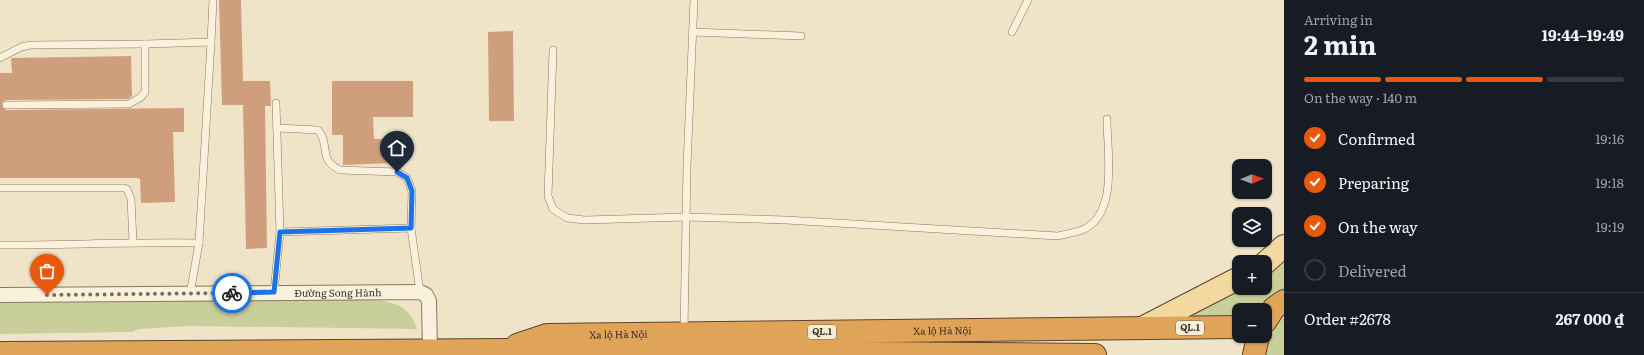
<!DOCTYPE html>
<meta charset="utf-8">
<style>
:root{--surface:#171b24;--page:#20242c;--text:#f1f3f6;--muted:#9ea1a6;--line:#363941;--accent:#ea580c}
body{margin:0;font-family:Literata,serif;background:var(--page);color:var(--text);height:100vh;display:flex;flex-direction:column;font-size:15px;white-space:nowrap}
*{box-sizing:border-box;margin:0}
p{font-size:13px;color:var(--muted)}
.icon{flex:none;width:22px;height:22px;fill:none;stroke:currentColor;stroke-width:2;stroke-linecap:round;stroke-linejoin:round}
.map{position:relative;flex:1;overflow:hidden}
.details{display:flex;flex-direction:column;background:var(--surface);width:360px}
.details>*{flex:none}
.needle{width:26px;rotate:89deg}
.controls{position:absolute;left:1232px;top:159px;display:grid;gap:8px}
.controls a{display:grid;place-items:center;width:40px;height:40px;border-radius:8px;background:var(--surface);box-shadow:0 1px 3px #0004;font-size:20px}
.pin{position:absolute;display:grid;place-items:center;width:34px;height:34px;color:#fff;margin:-41px -17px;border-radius:50% 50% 50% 0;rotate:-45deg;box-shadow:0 0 4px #0007}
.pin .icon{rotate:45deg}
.courier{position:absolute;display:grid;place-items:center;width:40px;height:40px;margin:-20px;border:3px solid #1a73e8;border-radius:50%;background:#fff;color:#222;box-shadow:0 1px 5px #0007}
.head em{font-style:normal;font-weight:700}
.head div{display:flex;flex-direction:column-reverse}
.head{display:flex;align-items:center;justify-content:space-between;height:68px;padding:0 20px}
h1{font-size:26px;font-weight:700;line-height:30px}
.bar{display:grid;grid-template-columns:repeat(4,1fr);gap:6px 4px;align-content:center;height:48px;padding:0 20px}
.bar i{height:5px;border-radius:3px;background:var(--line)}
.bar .selected{background:var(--accent)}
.bar p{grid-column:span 4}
.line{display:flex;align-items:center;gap:10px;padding:0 20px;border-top:1px solid var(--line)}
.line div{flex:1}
ol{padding:0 20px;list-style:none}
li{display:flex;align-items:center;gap:12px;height:44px}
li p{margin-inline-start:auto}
li .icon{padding:4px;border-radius:50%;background:var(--accent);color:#fff;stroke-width:4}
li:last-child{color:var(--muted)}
li i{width:22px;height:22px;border:2px solid var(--line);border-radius:50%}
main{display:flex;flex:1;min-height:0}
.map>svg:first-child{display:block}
.green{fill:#c9cf9b}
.building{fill:#cf9f7d}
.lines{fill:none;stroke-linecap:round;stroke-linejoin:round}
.lane-casing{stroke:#8d765c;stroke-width:8}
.street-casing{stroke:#8d765c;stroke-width:16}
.primary-casing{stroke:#5b4430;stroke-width:24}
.highway-casing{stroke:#5b4430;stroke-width:24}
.lane{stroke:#faf1dc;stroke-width:7}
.street{stroke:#faf1dc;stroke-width:14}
.primary{stroke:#f3d9a0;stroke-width:22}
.highway{stroke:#e0a458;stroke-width:22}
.done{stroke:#7c6e5b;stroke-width:4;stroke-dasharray:0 7.2}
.route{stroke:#1a73e8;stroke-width:5}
.labels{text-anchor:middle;stroke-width:3;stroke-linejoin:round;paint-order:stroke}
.shield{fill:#f7eed8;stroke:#756857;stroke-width:1}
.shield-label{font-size:9px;font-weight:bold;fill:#3d2e20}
.street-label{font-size:10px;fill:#3d2e20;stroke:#f7eed8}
</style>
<main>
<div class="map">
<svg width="1284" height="355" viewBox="0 0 1284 355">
<rect width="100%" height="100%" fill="#f0e4c8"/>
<g class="green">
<path d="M1284 253V291L1263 310H1239V319L1169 320 1239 288H1265V268Z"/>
<path d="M360 298C386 302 409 300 417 329L189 326 140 329 132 332 0 334V301Z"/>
<path d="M1284 312V355H1262C1266 338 1270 323 1284 312Z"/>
</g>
<g class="building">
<path d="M219 0H241L243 81H270L271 106H265L267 248 246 249 243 105H222Z"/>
<path d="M513 31 514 121H489L488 32Z"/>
<path d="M131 56 132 96 128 99 6 100 2 102V107L6 110 184 108V132H173L175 202 141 203 140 179 136 178H0V73H12L11 58Z"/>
<path d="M332 81H413V117H373L374 139H393V163L343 165V135H332Z"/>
</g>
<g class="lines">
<defs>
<g id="lane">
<path d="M693 32 801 36"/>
<path d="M1012 32 1028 0"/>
<path d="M211 42 213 0"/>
<path d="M553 50 548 196 553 209 567 218 585 220 686 217 786 220 1058 236C1065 234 1074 233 1082 230 1119 215 1107 152 1107 119"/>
<path d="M0 58 21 47 31 45 145 44"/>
<path d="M276 103 280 232"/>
<path d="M6 105 129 104 141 97 145 92V44L211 42 199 243"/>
<path d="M277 128 318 130C331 145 317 159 340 170L397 172 407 178 412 191 411 228"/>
<path d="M0 188H124L127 189 131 199 133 242"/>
<path d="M0 245C66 245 132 242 199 243L190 294"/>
<path d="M274 292 280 232 411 228 420 292"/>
<path d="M684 331 687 166 694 0"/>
</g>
<g id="street">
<path id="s1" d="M0 295 420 292 426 295 429 301 430 352"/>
</g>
<g id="primary">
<path d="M1265 263 1284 246"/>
<path d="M1142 328 1239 278"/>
</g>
<g id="highway">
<path d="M1265 322 1274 308 1284 301"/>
<path id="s2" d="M517 345 547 335 1239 327"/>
<path d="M0 353 505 350 1095 355"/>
<path d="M1254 355 1258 336"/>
</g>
</defs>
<use href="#lane" class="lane-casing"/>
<use href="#street" class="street-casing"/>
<use href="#primary" class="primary-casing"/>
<use href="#highway" class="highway-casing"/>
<use href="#lane" class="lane"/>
<use href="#street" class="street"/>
<use href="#primary" class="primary"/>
<use href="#highway" class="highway"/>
</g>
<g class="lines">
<path class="done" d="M47 295 232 293"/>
<path class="route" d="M232 293 274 292 280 232 411 228 412 191 407 178 397 172"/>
</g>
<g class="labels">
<g class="shield">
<rect x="1176" y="321" width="28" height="14" rx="3"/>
<rect x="808" y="325" width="28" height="14" rx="3"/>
</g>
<g class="shield-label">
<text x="1190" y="331">QL.1</text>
<text x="822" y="335">QL.1</text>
</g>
<g class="street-label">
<text dy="4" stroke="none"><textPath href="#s1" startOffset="338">Đường Song Hành</textPath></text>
<text dy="4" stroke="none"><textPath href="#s2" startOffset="427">Xa lộ Hà Nội</textPath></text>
<text dy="4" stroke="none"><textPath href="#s2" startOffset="103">Xa lộ Hà Nội</textPath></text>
</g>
</g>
</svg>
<div class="controls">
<a><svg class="needle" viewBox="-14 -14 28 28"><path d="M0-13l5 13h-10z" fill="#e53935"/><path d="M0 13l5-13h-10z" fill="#9ea1a6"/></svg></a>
<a><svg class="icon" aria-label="layers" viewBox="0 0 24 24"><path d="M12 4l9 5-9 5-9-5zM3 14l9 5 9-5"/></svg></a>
<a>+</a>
<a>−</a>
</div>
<div class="pin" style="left:47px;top:295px;background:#ea580c"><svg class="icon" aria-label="bag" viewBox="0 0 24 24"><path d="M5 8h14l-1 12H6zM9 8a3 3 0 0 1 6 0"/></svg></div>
<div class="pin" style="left:397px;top:172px;background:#1f2937"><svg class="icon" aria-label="home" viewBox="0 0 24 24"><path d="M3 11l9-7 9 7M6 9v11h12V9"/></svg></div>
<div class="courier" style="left:232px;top:293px"><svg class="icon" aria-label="bike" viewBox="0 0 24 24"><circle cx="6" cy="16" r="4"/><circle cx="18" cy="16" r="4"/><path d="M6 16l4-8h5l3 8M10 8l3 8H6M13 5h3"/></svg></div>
</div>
<section class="details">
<div class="head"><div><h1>2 min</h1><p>Arriving in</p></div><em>19:44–19:49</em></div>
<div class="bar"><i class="selected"></i><i class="selected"></i><i class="selected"></i><i></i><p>On the way · 140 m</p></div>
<ol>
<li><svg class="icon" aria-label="check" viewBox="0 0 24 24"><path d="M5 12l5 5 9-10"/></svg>Confirmed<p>19:16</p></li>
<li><svg class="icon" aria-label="check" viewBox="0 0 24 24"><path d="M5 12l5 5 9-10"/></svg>Preparing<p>19:18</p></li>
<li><svg class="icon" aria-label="check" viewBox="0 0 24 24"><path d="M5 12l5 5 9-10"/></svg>On the way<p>19:19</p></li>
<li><i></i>Delivered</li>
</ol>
<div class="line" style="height:52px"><div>Order #2678</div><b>267 000 ₫</b></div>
</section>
</main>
